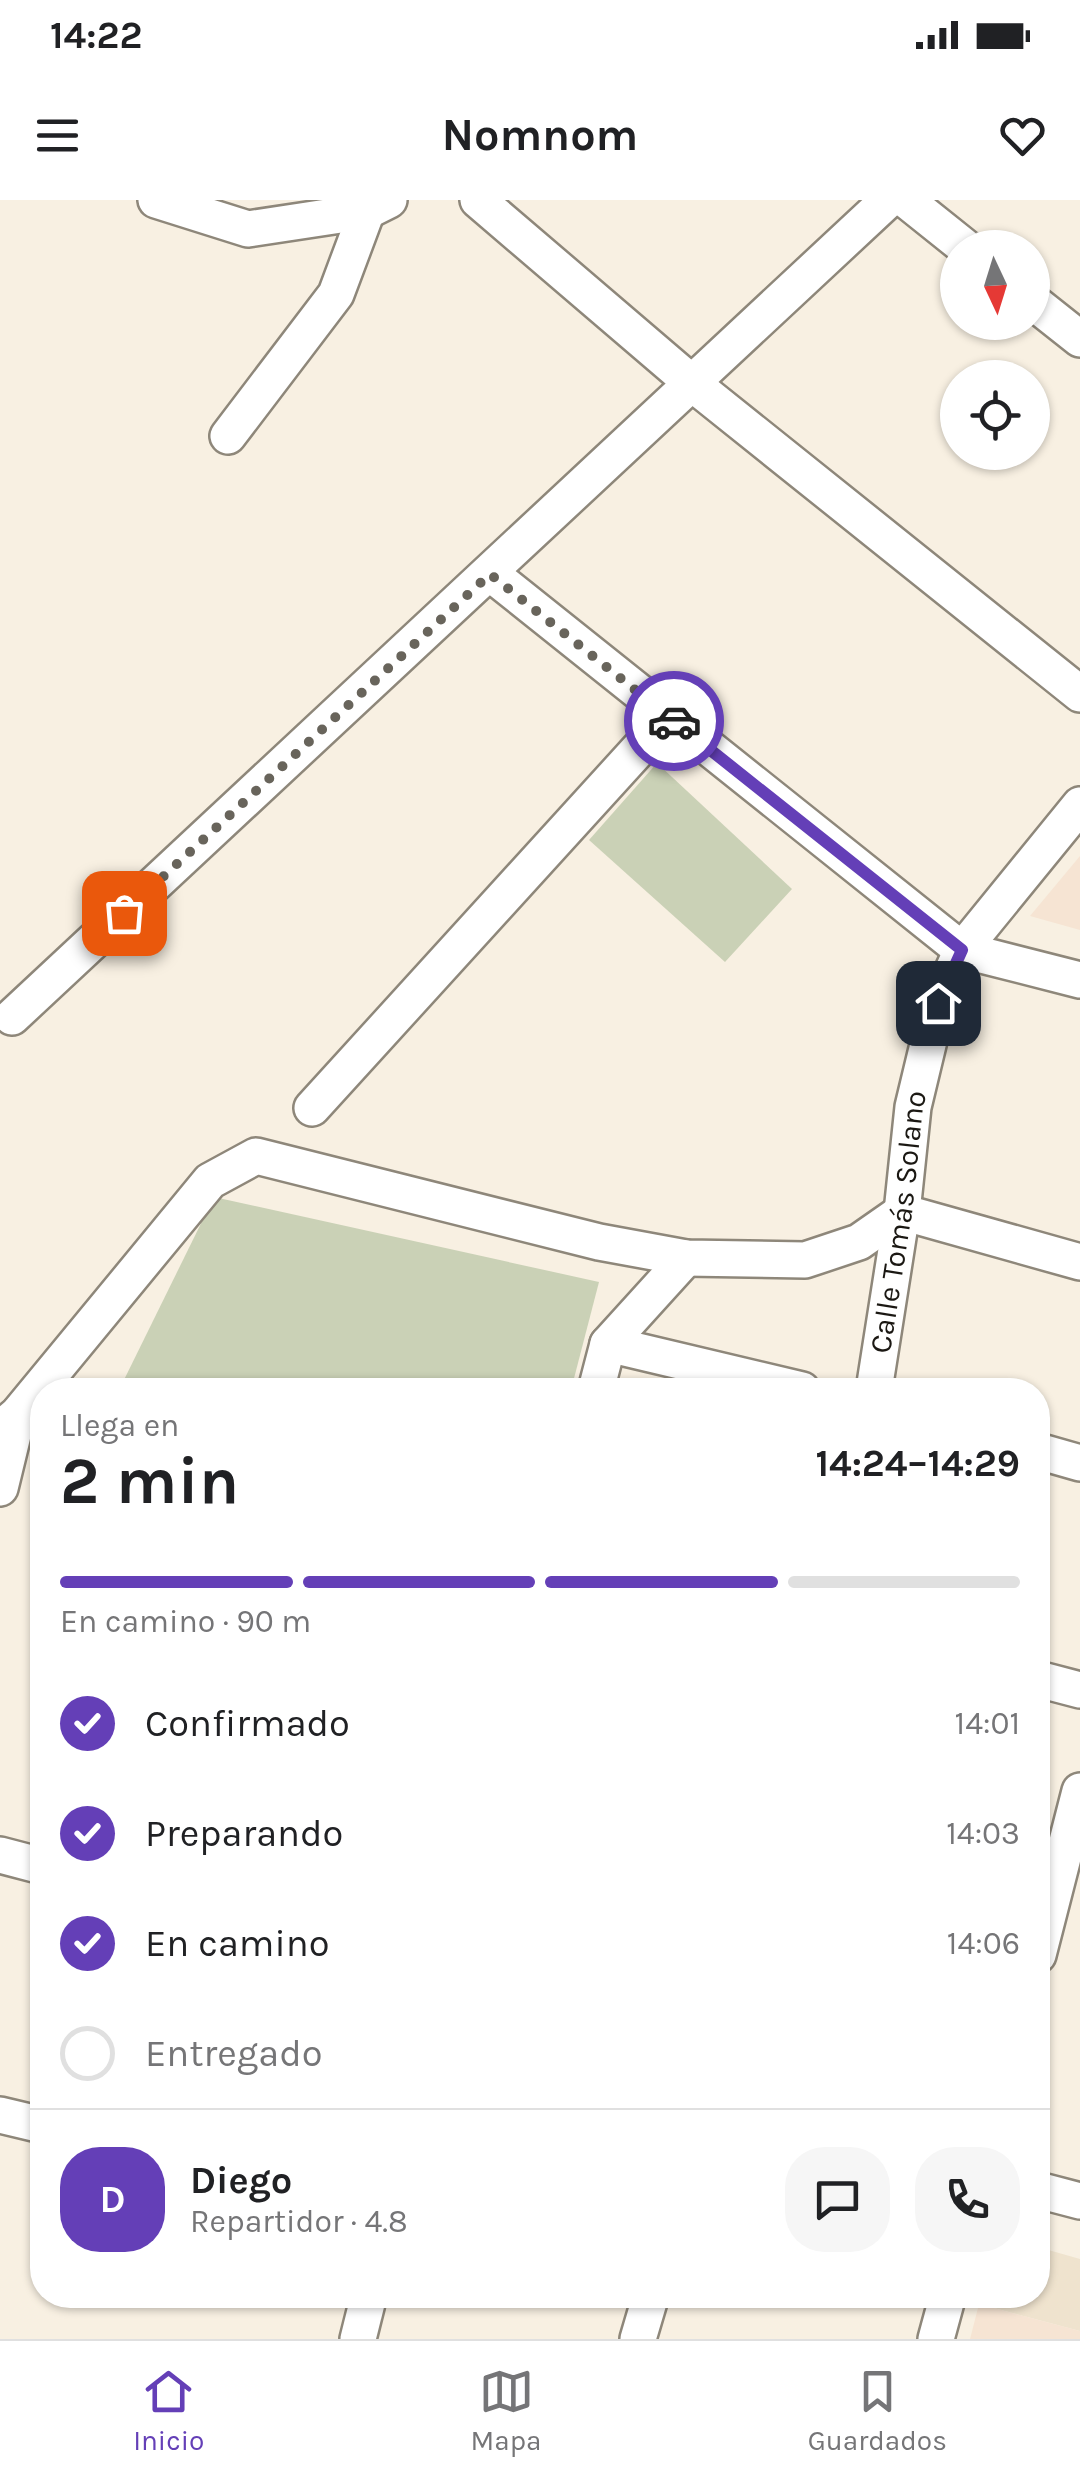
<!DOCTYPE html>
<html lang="es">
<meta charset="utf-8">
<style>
:root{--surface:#fff;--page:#f6f6f6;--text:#202124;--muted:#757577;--line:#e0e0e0;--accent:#643fb7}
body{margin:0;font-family:Karla,sans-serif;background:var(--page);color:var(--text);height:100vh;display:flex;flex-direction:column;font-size:38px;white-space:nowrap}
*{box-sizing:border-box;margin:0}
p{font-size:32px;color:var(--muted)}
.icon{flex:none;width:55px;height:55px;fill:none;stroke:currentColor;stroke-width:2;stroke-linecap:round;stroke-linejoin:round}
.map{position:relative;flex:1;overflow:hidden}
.panel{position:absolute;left:30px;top:1178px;width:1020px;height:930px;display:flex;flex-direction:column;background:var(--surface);border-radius:40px;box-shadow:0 2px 8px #0004}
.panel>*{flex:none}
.needle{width:65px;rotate:176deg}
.controls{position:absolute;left:940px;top:30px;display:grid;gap:20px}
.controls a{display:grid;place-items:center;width:110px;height:110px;border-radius:50%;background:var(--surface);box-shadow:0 2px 8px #0004;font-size:50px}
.pin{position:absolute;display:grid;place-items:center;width:85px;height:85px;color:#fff;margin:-42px;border-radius:20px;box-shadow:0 5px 15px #0006}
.courier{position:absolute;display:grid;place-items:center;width:100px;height:100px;margin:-50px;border:8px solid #643fb7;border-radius:50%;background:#fff;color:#222;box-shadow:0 2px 12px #0007}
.overview em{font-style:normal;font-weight:700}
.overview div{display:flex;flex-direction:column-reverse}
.overview{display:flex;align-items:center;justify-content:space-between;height:170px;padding:0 30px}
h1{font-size:65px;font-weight:700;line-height:75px}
.bar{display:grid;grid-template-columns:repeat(4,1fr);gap:15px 10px;align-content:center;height:120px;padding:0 30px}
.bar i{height:12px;border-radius:8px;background:var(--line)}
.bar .on{background:var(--accent)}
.bar p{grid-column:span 4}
.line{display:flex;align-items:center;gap:25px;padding:0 30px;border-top:2px solid var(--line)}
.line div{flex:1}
.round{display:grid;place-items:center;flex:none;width:105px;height:105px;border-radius:40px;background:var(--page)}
ol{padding:0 30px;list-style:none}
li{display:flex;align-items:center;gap:30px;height:110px}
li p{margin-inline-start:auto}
li .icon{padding:10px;border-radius:50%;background:var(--accent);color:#fff;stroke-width:4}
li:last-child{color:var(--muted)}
li i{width:55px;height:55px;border:5px solid var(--line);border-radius:50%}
.status{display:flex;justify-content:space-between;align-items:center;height:70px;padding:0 50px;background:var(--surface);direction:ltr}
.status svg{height:28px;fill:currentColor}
header{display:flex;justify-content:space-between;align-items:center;height:130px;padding:0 30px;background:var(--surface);font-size:45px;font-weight:700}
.tabs{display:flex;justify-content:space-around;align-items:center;height:140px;border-top:2px solid var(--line);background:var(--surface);font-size:28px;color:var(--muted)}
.tabs a{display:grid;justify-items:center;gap:5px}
.tabs .on{color:var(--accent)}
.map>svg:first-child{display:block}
.built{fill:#efe3ce}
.education{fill:#f6e4d3}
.green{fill:#cad1b6}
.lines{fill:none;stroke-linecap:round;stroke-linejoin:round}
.street-casing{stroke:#8e877a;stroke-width:40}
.street{stroke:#fff;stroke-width:35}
.done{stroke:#68645b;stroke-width:10;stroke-dasharray:0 18}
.route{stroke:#643fb7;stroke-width:12}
.labels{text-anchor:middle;stroke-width:10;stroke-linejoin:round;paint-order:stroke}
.street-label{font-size:30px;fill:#1b1813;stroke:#fff}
</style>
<div class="status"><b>14:22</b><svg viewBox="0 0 49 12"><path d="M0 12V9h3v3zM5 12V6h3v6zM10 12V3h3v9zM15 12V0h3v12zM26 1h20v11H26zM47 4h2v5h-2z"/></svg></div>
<header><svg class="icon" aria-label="menu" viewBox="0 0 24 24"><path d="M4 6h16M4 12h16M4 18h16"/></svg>Nomnom<svg class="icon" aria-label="heart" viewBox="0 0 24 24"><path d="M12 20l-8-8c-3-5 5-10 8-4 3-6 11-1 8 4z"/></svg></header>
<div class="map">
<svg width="1080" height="2139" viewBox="0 0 1080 2139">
<rect width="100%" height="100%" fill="#f8f0e2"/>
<path class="built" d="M1038 2047 1080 2059V2131L979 2104 982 2095H1038Z"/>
<g class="education">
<path d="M1080 656V730L1030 716Z"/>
<path d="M979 2104 1080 2131V2139H970Z"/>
</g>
<g class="green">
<path d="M657 563 792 689 725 762 589 640Z"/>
<path d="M214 997 599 1082 571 1190H119Z"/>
</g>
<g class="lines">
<defs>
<g id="street">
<path d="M156 0 248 29 367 11 389 0"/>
<path d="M478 0 693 184 1080 494"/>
<path d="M906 0 966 48"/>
<path d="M1032 101 1080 139"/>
<path d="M228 236 336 94 367 11"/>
<path d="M490 373 962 750 1080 780"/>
<path d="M12 817 888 0"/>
<path d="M312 908 668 517"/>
<path d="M902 1012 1080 1062"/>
<path d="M608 1144 802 1190"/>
<path d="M596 1190 608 1144 686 1058"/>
<path id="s1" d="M874 1190 902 1012 913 907 938 803 962 750 1080 605"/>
<path d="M0 1229 18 1214 210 981 256 956 599 1042 686 1058 805 1060 859 1042 902 1012"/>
<path d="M1038 1251 1080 1263"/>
<path d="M0 1288 18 1214 27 1217"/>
<path d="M1038 1479 1080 1490"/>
<path d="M0 1655 42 1666"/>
<path d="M1038 1755 1080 1591"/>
<path d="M0 1915 42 1925"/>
<path d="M1038 1990 1080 2001"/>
<path d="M358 2139 369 2095"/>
<path d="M638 2139 651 2095"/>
<path d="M936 2139 948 2095"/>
</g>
</defs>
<use href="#street" class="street-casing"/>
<use href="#street" class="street"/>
</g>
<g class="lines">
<path class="done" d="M124 713 490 374 674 521"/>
<path class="route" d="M674 521 962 750 938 803"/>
</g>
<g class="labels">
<g class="street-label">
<text dy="10" stroke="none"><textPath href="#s1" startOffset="170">Calle Tomás Solano</textPath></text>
</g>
</g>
</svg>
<div class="controls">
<a><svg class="needle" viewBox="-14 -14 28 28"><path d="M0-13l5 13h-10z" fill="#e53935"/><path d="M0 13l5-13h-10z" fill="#757577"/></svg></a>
<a><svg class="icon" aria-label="locate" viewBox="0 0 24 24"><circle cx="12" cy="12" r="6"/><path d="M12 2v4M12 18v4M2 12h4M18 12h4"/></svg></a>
</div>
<div class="pin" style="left:124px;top:713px;background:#ea580c"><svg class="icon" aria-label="bag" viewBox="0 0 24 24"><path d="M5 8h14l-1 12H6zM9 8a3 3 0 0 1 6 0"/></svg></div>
<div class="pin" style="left:938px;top:803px;background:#1f2937"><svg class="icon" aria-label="home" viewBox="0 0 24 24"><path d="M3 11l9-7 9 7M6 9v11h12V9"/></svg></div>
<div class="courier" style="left:674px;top:521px"><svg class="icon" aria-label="car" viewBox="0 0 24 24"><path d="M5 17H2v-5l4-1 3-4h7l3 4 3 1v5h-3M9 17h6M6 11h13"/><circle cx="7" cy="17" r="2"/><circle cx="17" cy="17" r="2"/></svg></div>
<section class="panel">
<div class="overview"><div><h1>2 min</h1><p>Llega en</p></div><em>14:24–14:29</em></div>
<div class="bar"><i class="on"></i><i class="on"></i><i class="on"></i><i></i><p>En camino · 90 m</p></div>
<ol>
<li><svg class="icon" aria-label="check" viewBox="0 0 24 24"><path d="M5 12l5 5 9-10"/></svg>Confirmado<p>14:01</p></li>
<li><svg class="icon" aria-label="check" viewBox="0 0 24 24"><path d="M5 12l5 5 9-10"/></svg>Preparando<p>14:03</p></li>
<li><svg class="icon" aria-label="check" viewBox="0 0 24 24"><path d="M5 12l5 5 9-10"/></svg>En camino<p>14:06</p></li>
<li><i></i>Entregado</li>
</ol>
<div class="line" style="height:180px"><b class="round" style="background:var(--accent);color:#fff">D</b><div><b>Diego</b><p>Repartidor · 4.8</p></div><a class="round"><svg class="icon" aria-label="chat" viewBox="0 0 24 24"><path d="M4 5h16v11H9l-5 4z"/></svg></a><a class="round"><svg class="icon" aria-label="phone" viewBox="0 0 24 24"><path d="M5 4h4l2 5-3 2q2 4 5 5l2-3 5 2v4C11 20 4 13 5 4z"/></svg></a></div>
</section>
</div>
<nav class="tabs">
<a class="on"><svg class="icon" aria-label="home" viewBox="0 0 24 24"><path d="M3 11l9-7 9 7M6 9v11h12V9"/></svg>Inicio</a>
<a><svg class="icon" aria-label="map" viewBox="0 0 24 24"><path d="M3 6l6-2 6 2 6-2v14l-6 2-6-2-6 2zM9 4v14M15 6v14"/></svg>Mapa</a>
<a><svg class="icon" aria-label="saved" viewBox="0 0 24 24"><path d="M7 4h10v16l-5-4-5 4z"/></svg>Guardados</a>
</nav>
